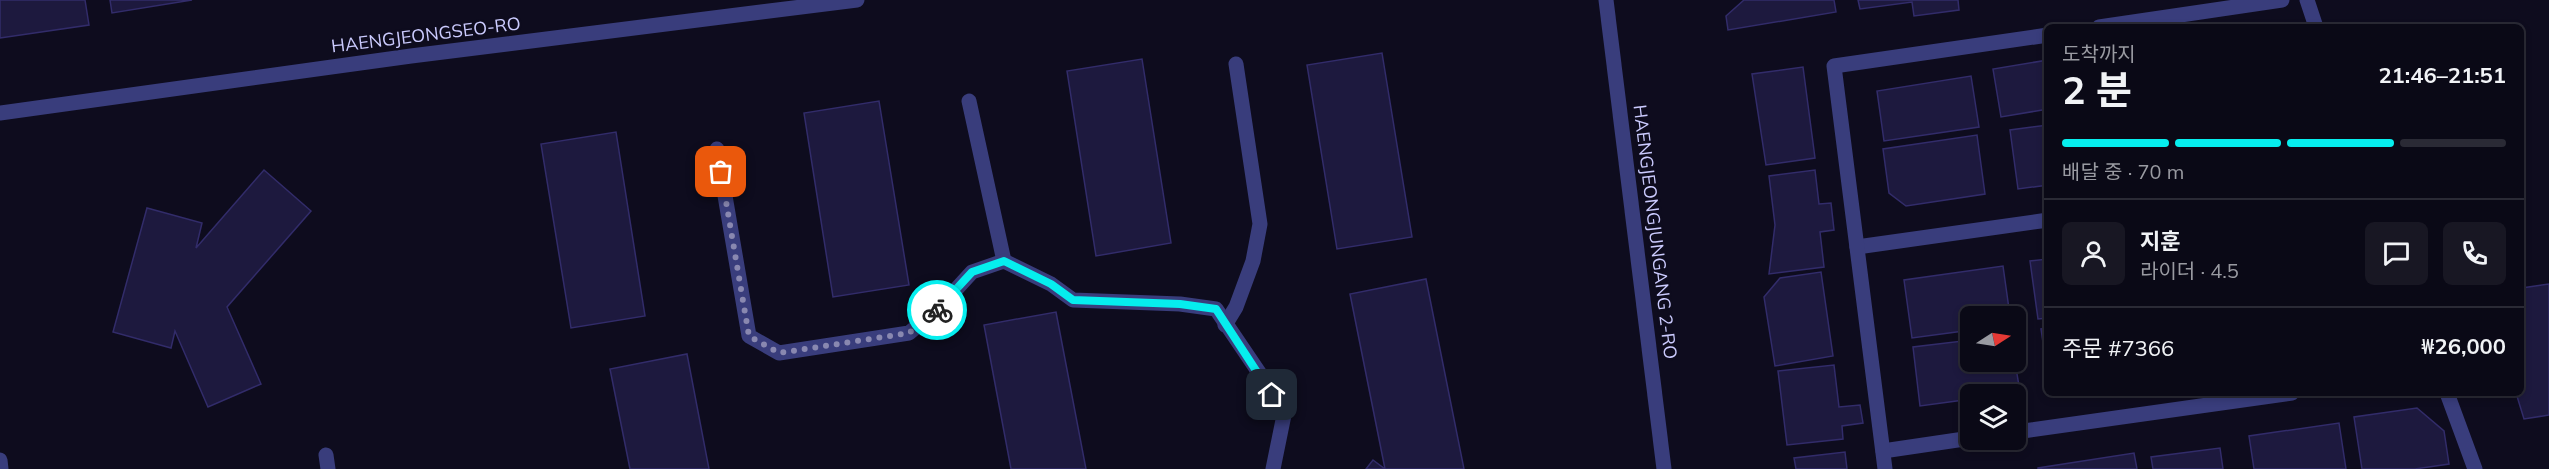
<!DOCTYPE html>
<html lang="ko">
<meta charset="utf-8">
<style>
:root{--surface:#0a0916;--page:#181723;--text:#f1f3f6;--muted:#999aa1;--line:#2a2a35;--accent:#06eeee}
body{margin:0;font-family:Mulish,"Noto Sans KR",sans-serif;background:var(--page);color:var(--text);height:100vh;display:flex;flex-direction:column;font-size:22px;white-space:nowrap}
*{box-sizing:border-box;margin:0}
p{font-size:20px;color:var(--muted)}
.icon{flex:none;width:33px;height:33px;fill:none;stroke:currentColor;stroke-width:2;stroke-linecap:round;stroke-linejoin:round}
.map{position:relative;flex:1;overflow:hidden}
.panel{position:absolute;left:2044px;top:24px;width:480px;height:372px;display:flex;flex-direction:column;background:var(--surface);border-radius:9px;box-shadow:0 3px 9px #0003,0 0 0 2px var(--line)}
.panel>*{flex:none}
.needle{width:39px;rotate:78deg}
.buttons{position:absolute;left:1960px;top:306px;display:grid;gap:12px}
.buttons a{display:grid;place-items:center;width:66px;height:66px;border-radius:9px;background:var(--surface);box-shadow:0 3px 9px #0003,0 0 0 2px var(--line);font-size:30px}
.pin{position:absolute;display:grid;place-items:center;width:51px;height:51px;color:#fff;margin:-26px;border-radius:12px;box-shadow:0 3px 9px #0006}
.courier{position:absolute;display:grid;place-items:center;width:60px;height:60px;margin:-30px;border:4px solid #06eeee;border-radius:50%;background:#fff;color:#222;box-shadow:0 2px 8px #0007}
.headline em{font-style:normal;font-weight:700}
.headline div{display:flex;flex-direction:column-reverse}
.headline{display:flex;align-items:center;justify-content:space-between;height:102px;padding:0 18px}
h1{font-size:39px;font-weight:700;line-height:45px}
.bar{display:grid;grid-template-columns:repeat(4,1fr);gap:9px 6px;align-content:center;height:72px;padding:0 18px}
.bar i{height:8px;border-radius:4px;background:var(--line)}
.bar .on{background:var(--accent)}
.bar p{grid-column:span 4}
.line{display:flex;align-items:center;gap:15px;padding:0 18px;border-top:2px solid var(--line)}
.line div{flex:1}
.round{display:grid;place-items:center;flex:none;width:63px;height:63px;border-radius:9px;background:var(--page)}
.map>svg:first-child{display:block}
.building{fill:#1d193e;stroke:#322c6a;stroke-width:1.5}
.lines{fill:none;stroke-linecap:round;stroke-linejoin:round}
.minor{stroke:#393d7c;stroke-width:15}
.tertiary{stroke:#393d7c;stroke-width:15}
.done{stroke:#8988b0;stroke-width:6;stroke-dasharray:0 10.8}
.route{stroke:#06eeee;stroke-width:8}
.labels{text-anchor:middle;stroke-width:4.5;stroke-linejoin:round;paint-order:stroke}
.street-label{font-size:18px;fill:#cbcbfe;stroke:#0e0c1e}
</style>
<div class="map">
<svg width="2549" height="469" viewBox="0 0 2549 469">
<rect width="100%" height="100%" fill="#0e0c1e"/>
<g class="building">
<path d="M0 0H85L89 25 0 38Z"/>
<path d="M110 0H192L112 13Z"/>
<path d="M1744 0H1834L1836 12 1728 30 1726 16Z"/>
<path d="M1858 0H1958L1959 10 1914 16 1912 2 1860 9Z"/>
<path d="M1382 53 1412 237 1337 249 1307 65Z"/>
<path d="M1142 59 1171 243 1096 256 1067 71Z"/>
<path d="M2048 60V109L2001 117 1993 69Z"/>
<path d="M1803 67 1815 158 1766 165 1752 74Z"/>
<path d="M1971 76 1979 127 1884 141 1877 91Z"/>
<path d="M879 101 909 285 833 297 804 113Z"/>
<path d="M2048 125V185L2018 189 2010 130Z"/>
<path d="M616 132 645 316 571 328 541 144Z"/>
<path d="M1977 135 1985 194 1906 206 1889 193 1883 149Z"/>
<path d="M264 170 311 211 227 307 261 384 208 407 175 331 171 348 113 332 147 208 202 223 196 248Z"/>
<path d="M1815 170 1819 204 1831 203 1834 230 1820 232 1824 267 1769 274 1775 225 1769 176Z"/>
<path d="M2048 259V318L2038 319 2030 261Z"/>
<path d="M2003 266 2010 316H1971V330L1912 338 1904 280Z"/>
<path d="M1821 272 1833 356 1775 366 1764 297 1780 278Z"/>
<path d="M1426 279 1464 469H1385L1350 294Z"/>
<path d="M2549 284V415L2524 419 2516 393H2522V288Z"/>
<path d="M1056 312 1086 469H1011L984 325Z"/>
<path d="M2048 328V377L2041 329Z"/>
<path d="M1971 340V362H2015L2020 392 1971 394V399L1920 406 1913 347Z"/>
<path d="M687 354 709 469H630L610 369Z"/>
<path d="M1834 365 1839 407 1860 405 1863 423 1842 426 1843 439 1787 445 1778 371Z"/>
<path d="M2417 408 2444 431 2449 464 2415 469H2362L2354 417Z"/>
<path d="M2339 423 2346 469H2254L2249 436Z"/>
<path d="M2220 448 2223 469H2153L2151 457Z"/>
<path d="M1845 452 1847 469H1796L1794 458Z"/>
<path d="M2134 453 2137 469H2038V468Z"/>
<path d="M1373 460 1385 469H1366Z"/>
</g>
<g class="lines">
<g class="minor">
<path d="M2307 0 2316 27"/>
<path d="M2099 27 2282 0"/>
<path d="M969 101 1004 261"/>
<path d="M717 149 749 336 779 353 909 333 940 307 972 272 1004 261 1051 284 1073 300 1180 304 1216 309 1260 374 1284 415 1273 469"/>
<path d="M1857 247 2048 220"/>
<path d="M1225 325 1236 307 1253 261 1260 224 1236 64"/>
<path d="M2447 393 2475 469"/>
<path d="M2016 432 2292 393"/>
<path d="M1883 451 1971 438"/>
<path d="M326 455 328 469"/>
<path d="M0 460 1 469"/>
<path d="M1885 469 1834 66 2048 35"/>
</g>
<g class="tertiary">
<path d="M1606 0 1664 469"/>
<path d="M0 113 411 56 857 0"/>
</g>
</g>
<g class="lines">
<path class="done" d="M721 172 749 336 779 353 909 333 937 310"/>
<path class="route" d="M937 310 972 272 1004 261 1051 284 1073 300 1180 304 1216 309 1272 395"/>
</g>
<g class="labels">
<g class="street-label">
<text transform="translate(426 35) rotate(-7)" y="6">HAENGJEONGSEO-RO</text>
<text transform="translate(1655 232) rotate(83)" y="6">HAENGJEONGJUNGANG 2-RO</text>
</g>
</g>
</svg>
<div class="buttons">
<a><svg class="needle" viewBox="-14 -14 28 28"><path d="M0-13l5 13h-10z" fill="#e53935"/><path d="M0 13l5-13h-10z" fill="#999aa1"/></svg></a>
<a><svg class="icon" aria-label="layers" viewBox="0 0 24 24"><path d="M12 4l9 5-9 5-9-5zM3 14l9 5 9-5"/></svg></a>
</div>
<div class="pin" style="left:721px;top:172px;background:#ea580c"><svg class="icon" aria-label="bag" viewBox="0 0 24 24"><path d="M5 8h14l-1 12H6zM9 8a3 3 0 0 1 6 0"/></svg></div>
<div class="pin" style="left:1272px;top:395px;background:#1f2937"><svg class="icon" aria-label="home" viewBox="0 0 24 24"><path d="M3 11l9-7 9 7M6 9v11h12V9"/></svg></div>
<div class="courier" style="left:937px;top:310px"><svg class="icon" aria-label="bike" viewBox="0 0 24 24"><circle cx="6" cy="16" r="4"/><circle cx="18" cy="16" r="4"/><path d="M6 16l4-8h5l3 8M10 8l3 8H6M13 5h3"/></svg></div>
<section class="panel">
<div class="headline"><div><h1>2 분</h1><p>도착까지</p></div><em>21:46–21:51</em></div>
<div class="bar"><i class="on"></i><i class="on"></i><i class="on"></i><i></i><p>배달 중 · 70 m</p></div>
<div class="line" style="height:108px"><a class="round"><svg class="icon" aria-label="person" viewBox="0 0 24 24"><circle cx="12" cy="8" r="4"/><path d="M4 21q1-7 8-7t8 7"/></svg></a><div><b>지훈</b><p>라이더 · 4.5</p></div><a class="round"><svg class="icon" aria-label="chat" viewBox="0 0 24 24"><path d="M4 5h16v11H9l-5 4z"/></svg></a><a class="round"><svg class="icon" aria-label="phone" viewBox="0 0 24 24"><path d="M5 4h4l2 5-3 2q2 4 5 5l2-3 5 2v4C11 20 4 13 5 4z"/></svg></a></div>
<div class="line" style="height:78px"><div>주문 #7366</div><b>₩26,000</b></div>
</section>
</div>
